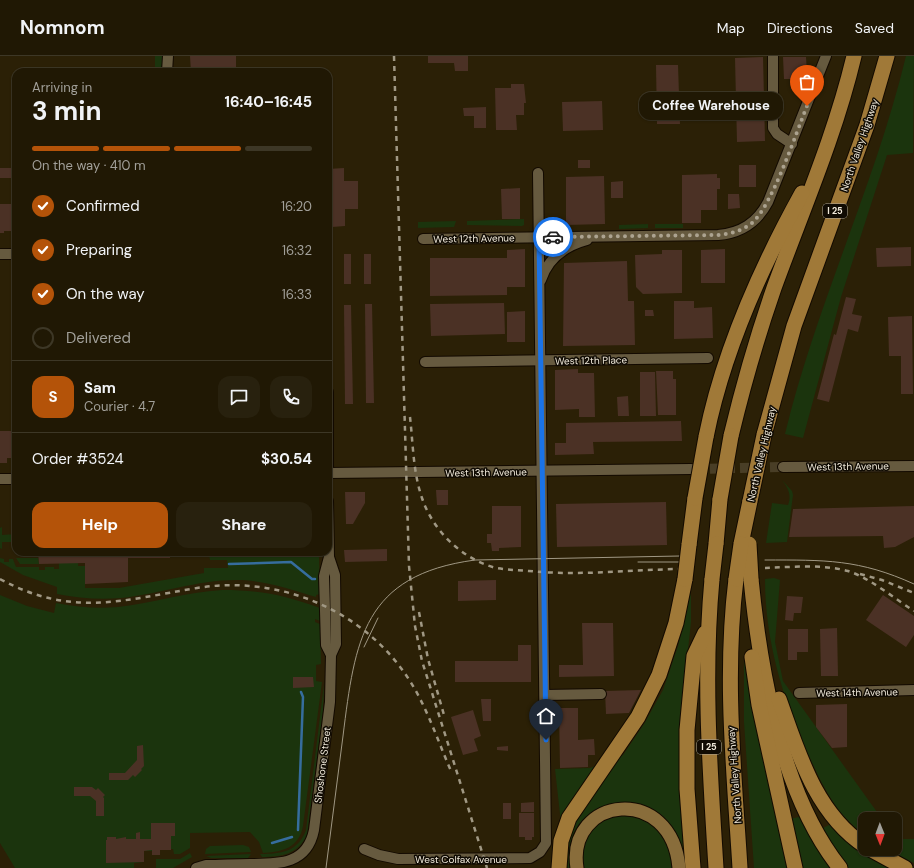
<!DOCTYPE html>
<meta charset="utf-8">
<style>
:root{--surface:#201804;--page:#28210e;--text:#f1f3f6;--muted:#a2a09a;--line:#3d3726;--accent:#b45309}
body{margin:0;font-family:"DM Sans",sans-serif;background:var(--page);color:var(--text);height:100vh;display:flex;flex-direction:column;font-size:15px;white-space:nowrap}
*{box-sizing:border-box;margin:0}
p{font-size:13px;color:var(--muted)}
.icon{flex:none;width:22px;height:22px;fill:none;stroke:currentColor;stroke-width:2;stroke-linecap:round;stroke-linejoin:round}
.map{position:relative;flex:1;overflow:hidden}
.drawer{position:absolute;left:12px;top:12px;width:320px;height:488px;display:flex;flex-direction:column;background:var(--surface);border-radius:12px;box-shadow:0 1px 3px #0004,0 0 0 1px var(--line)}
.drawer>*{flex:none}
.needle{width:26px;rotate:179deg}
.fabs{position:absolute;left:858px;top:756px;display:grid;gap:8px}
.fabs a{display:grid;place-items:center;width:44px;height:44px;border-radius:8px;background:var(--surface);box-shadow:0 1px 3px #0004,0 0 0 1px var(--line);font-size:20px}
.pin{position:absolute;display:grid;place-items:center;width:34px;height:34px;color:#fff;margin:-41px -17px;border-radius:50% 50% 50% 0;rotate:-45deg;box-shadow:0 0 4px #0007}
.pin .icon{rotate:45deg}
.courier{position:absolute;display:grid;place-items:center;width:40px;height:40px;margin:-20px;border:3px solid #1a73e8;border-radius:50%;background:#fff;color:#222;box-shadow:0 1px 5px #0007}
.bubble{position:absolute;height:28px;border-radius:12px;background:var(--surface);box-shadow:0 1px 3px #0004,0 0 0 1px var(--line);font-size:13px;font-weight:700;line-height:28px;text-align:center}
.head em{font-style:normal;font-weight:700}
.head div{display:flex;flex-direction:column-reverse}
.head{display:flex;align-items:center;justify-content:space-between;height:68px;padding:0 20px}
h1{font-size:26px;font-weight:700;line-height:30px}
.bar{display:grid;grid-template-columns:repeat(4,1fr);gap:6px 4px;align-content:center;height:48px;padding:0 20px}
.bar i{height:5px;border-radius:3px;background:var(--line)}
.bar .active{background:var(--accent)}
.bar p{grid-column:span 4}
.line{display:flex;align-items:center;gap:10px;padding:0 20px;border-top:1px solid var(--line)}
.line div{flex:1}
.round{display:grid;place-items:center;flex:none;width:42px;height:42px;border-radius:12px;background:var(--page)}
ol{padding:0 20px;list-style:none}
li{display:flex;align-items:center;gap:12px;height:44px}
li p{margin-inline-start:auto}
li .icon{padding:4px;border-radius:50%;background:var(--accent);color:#fff;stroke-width:4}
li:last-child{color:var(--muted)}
li i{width:22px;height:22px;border:2px solid var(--line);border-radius:50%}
.cta{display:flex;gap:8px;margin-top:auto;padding:8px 20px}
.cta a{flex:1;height:46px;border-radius:12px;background:var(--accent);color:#fff;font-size:16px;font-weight:700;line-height:46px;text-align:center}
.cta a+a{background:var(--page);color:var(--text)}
header{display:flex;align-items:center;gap:24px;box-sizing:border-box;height:56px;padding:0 20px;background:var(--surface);border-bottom:1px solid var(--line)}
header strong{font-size:19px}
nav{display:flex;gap:22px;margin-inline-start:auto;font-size:14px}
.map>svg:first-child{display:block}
.green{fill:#1b340d}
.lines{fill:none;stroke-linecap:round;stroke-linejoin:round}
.stream{stroke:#366d9e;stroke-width:2.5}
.building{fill:#4b3125}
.minor-tunnel{stroke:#493e26;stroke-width:10;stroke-dasharray:10 5;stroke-linecap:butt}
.minor-casing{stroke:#130a00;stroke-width:12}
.major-casing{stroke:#130a00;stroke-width:15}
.highway-casing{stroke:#130a00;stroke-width:17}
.minor{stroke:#665a3f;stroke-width:10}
.major{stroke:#896d3b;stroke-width:13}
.highway{stroke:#a07938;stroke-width:15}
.tram{stroke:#a09884;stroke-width:1}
.rail{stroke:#a09884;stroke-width:2.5;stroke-dasharray:5 5;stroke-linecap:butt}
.highway-bridge-casing{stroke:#130a00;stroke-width:17;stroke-linecap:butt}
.highway-bridge{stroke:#a07938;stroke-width:15}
.done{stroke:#aca390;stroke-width:4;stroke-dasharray:0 7.2}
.route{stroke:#1a73e8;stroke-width:5}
.labels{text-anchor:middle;stroke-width:3;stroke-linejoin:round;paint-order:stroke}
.shield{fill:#100b03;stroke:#aea79a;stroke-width:1}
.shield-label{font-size:9px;font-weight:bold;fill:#f1eadb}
.street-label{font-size:10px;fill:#f1eadb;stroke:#100b03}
</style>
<header>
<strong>Nomnom</strong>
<nav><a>Map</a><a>Directions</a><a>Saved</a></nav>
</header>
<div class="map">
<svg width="914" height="812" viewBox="0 0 914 812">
<rect width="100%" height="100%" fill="#2b2006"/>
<g class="green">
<path d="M155 0H163L161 16H155Z"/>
<path d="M906 0H914L913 97 887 99 841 241 803 382 785 378C816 249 875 129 906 0Z"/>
<path d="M524 163V169L522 170 467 169V165Z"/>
<path d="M456 165 454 171 418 172V166Z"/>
<path d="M648 168V172L619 173V169Z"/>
<rect x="655" y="168" width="28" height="4"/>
<path d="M782 424 792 435 793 439 787 486 766 487 772 447 788 449C792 439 788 432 782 424Z"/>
<path d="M2 471V479L16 478V486H2V493L0 492V472Z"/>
<path d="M209 499 211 501 319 500 320 538 316 539V541C289 533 265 524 236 524 197 524 160 538 121 542 99 544 78 542 57 538V531L23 519 0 506V502L4 503V506H9V503H13L16 511H39V514H45V511H54V513H59V507H78V510H85V532H119L204 517V512H228L227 504H210Z"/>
<path d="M16 502H38L39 508H20Z"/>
<path d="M774 522 780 524 775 586 783 625 882 763H865V780C857 773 848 765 841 757 826 738 817 717 807 696 782 641 765 583 765 523Z"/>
<path d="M222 534C260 534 284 539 320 552V565L315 563V566L320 568 321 608 316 609V625L322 626 303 770C299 792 282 796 263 797L259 786 250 776 190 777V792L180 798H174L173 793 160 794V799H152V795H144V806L134 807V812H15L0 787V539L27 550 54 557 56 547C77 551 97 553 118 551 153 547 186 536 222 534Z"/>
<path d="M691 536V566L685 622 686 805 682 812H566L555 713 590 712 623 699 644 668 663 634 678 590Z"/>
<path d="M744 598 779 765 804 760 823 772 831 768C849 786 866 800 889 812H754L744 666Z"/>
<path d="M324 628 323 656 307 779C298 798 282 801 262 801L260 798C281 798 298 796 306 774Z"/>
<path d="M895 779 899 783H914V807L884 793H895Z"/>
<path d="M243 789 249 791 251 796 205 798 206 793 210 790Z"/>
<path d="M190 797 192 801 173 812H156V803H180Z"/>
<path d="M251 798 248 802H211L206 800Z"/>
</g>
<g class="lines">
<g class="stream">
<path d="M229 508 291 506 312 523H315"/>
<path d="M298 774 303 641 301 636"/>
<path d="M272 787 292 781"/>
</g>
</g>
<g class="building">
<path d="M190 0H236V16H191Z"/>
<path d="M428 0H468V15H455L454 7H428Z"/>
<path d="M763 1 765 85 737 86 735 2Z"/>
<path d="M783 1H806L807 16H799V23H784Z"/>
<path d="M656 9H678L680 68H657Z"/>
<path d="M511 28H524L526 47H524V59H516L517 74H496L495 32H511Z"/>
<path d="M602 45 603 74 563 75 562 46Z"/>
<path d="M486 51V72H474V60H464L463 52Z"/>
<rect x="578" y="104" width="12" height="8"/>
<rect x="739" y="109" width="17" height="22"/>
<rect x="0" y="112" width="16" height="10"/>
<path d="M344 112V125H358V153H345V170L332 171 328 164V113Z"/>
<path d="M717 118V122H720V133H717V154H701V167H682V119Z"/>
<path d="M604 120 605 168 566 169V121Z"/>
<path d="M623 125V142H611V126Z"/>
<path d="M520 132V163H502L501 133Z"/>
<path d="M728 138H739L740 152 728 153Z"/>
<path d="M0 148H16V175H4V177H0Z"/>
<path d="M911 191V210L877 211 876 192Z"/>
<path d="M525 193V231H507V239L430 240V202H507V194Z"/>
<path d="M725 193V227H701V194Z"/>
<path d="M662 194H682V237L643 238 636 231 635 199 662 198Z"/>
<rect x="344" y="198" width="7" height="30"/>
<rect x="364" y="198" width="7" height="30"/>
<path d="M627 205 628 245H634L635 289 563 290 564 207Z"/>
<path d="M846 241 856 243 852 258 862 260 858 276 848 273 829 346 817 343 834 278 836 279Z"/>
<path d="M674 245H694V252L712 251 713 282 674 283Z"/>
<path d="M504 247 505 278 431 280 430 248Z"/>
<path d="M365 248H372L374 347H366Z"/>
<path d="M344 249H351L353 348H345Z"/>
<path d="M645 254H653L654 260H645Z"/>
<path d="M525 255V286H507V256Z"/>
<path d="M912 260 913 338H901V300H889L888 261Z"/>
<path d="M578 313V317H594L595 361H579V353L555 354V314Z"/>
<path d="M656 315H673V323H676V359H658Z"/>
<path d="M640 316H655L656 360H640Z"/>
<path d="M628 340 629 360H618L617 341Z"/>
<path d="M681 365 682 385 593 386 594 398 555 399V387H566V367Z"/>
<path d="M0 375H16V402H7V407H0Z"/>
<path d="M436 434H448V449H437Z"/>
<path d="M345 436H365V447L353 468H346Z"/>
<path d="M666 446 667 489 557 491 556 448Z"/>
<path d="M492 450H521V491L499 492V495H492L491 487H487V478H492Z"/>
<path d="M914 450V481L895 491 884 492 883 480 789 481 793 453Z"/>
<path d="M387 493V505L345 506 344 494Z"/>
<path d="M38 496H170V502H128V526L85 528V507L39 508Z"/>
<path d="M192 496H210V499L192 500Z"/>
<path d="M266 496H313V499L266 500Z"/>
<path d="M496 524V544L458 545V525Z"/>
<path d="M883 539 914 560V579L906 591 866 564Z"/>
<path d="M787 540 803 541 801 557H794L793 565 785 564Z"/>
<path d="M582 567H613L614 620 559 621V609H583Z"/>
<path d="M837 572 838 620H821L820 573Z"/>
<path d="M788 573H808V596H797V604H788Z"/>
<path d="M518 589H531V626H455V605H518Z"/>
<path d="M293 621H313L314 631 293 632Z"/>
<path d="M641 634 629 657 606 658 605 635Z"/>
<path d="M481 643H491V665H483Z"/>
<path d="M847 648V691L832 692 816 671V649Z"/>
<path d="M559 652H578V684L594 683 595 699H588V711L560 712Z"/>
<path d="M473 654 481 680 474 683 478 695 463 699 451 661Z"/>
<path d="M143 689 144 710 141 713 142 714 135 721 133 719 128 724H109V717H125L137 704V690Z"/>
<path d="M508 690V695L497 694V691Z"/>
<path d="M74 731H92L96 734 98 732 105 739 103 741 104 742V760H96V745L90 740H74Z"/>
<path d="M534 746V756H521V747Z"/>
<rect x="503" y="747" width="8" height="16"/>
<path d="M519 757H534V781H532V784H525V781H519Z"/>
<path d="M151 767H175V780H171V794H160V799H152V794L144 795V806L106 807V784H107V781H116V783L126 781V783H136V777L140 776V783H151Z"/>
</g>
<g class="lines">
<path class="minor-tunnel" d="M695 413 783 411"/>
<defs>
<g id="minor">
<path d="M773 0V72L777 78 792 88"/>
<path d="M167 16 168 0"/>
<path d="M423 183 718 179C741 177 757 167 768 146L826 0"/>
<path d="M0 198H16"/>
<path d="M541 224C548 202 565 190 587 184"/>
<path d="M425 306 708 302"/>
<path d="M328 336V416"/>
<path d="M783 411 914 410"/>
<path d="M328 417 691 413"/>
<path d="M0 423H16"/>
<path d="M328 445 329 501 324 520 326 589 331 599"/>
<path d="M799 637 914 634"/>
<path d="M545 639 601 638"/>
<path d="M364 793 379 799 398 803 530 802 540 796 546 787 538 117"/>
<path d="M196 812 206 809C221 809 235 808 250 808 278 808 307 809 314 774L330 646 331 599 336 588 335 519 329 501"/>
</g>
<path id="major" d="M577 812C566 740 672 727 679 812"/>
<g id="highway">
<path d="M764 379 794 270 867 69 887 0"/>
<path d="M731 380C743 330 757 281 774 232 802 155 835 80 854 0"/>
<path d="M706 381C723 296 760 213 802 137"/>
<path d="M716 488 720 443"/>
<path d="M741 488 750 445"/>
<path d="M689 489 695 442"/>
<path d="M712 523C703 620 710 715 716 812"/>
<path d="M736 523C724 620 734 715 740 812"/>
<path d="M751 523C760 615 781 738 840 812"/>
<path d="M752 601 759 649 795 812"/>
<path d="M779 643C798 696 815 757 865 790"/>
<path d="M870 793 905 812"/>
<path d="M559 812 561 785 569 762 638 661 659 619 676 567 685 523"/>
<path d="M693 812 687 733V674L694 600 705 577"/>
</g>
</defs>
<use href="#minor" class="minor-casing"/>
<use href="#major" class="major-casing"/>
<use href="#highway" class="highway-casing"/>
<use href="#minor" class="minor"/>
<use href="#major" class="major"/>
<use href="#highway" class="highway"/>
<g class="tram">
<path d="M765 504C825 504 859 503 914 528"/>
<path d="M638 506H679"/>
<path d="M364 591 378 562"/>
<path d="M326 812C332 768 337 724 343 680 355 584 363 519 475 504L680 500"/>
</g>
<g class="rail">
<path d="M394 0 409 510 415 570 422 605 487 812"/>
<path d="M410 361C413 387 413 416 422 442 433 475 462 503 496 512 507 514 518 514 529 515 579 520 628 514 678 513"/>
<path d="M765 512C792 511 822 508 848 515 870 522 895 543 914 555"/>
<path d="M860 518 882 524 914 537"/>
<path d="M0 523C72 562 123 544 197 532 277 519 360 552 406 619 426 648 437 683 451 715"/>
<path d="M419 556 428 603 444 659"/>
</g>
<defs>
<g id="highway-bridge">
<path d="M695 442 706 381"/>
<path d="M720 443 731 380"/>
<path d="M750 445 764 379"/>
<path d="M749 488 751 523"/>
<path d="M685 523 689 489"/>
<path d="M712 523 716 488"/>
<path d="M736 523 741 488"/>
</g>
</defs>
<use href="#highway-bridge" class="highway-bridge-casing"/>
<use href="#highway-bridge" class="highway-bridge"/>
</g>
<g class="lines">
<path class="done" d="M553 181 718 179C730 178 742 175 752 167 772 150 796 77 807 50"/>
<path class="route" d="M546 684 539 181H553"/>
</g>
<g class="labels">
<g class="shield">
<rect x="823" y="148" width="24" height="14" rx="3"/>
<rect x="697" y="684" width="24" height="14" rx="3"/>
</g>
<g class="shield-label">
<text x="835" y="158">I 25</text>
<text x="709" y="694">I 25</text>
</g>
<g class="street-label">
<text transform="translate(859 89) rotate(-71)" y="4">North Valley Highway</text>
<text transform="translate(474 182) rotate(-1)" y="4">West 12th Avenue</text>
<text transform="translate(591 304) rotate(-1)" y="4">West 12th Place</text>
<text transform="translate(761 398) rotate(-77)" y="4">North Valley Highway</text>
<text transform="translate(848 410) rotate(-1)" y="4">West 13th Avenue</text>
<text transform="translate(486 416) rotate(-1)" y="4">West 13th Avenue</text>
<text transform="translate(857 636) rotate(-1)" y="4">West 14th Avenue</text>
<text transform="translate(322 709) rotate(-83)" y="4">Shoshone Street</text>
<text transform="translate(734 719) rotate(-94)" y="4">North Valley Highway</text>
<text x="461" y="807">West Colfax Avenue</text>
</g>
</g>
</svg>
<div class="fabs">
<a><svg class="needle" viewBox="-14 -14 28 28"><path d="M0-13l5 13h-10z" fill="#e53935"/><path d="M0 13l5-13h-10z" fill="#a2a09a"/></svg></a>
</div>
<div class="pin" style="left:807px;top:50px;background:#ea580c"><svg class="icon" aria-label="bag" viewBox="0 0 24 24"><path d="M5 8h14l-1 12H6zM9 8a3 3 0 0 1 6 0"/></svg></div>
<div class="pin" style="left:546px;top:684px;background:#1f2937"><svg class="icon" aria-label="home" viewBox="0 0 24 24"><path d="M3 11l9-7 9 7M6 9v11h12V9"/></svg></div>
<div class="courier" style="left:553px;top:181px"><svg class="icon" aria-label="car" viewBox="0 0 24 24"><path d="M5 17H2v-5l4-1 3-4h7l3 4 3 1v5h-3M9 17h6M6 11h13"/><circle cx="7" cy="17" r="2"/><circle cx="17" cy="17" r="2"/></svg></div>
<div class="bubble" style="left:639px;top:36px;width:144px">Coffee Warehouse</div>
<section class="drawer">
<div class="head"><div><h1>3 min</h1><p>Arriving in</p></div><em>16:40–16:45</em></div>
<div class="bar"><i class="active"></i><i class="active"></i><i class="active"></i><i></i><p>On the way · 410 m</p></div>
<ol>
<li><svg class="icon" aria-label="check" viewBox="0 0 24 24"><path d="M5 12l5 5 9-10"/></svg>Confirmed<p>16:20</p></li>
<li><svg class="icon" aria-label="check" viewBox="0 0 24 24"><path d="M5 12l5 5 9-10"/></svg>Preparing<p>16:32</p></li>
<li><svg class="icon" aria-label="check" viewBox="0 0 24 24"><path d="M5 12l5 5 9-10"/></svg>On the way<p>16:33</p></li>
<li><i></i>Delivered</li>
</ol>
<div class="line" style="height:72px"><b class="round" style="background:var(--accent);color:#fff">S</b><div><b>Sam</b><p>Courier · 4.7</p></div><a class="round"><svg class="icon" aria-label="chat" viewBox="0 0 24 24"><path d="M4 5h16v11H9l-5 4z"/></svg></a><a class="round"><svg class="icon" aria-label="phone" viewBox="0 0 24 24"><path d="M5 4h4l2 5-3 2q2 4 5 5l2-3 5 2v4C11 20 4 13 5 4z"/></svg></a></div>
<div class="line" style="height:52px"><div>Order #3524</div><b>$30.54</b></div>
<div class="cta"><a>Help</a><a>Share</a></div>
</section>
</div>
